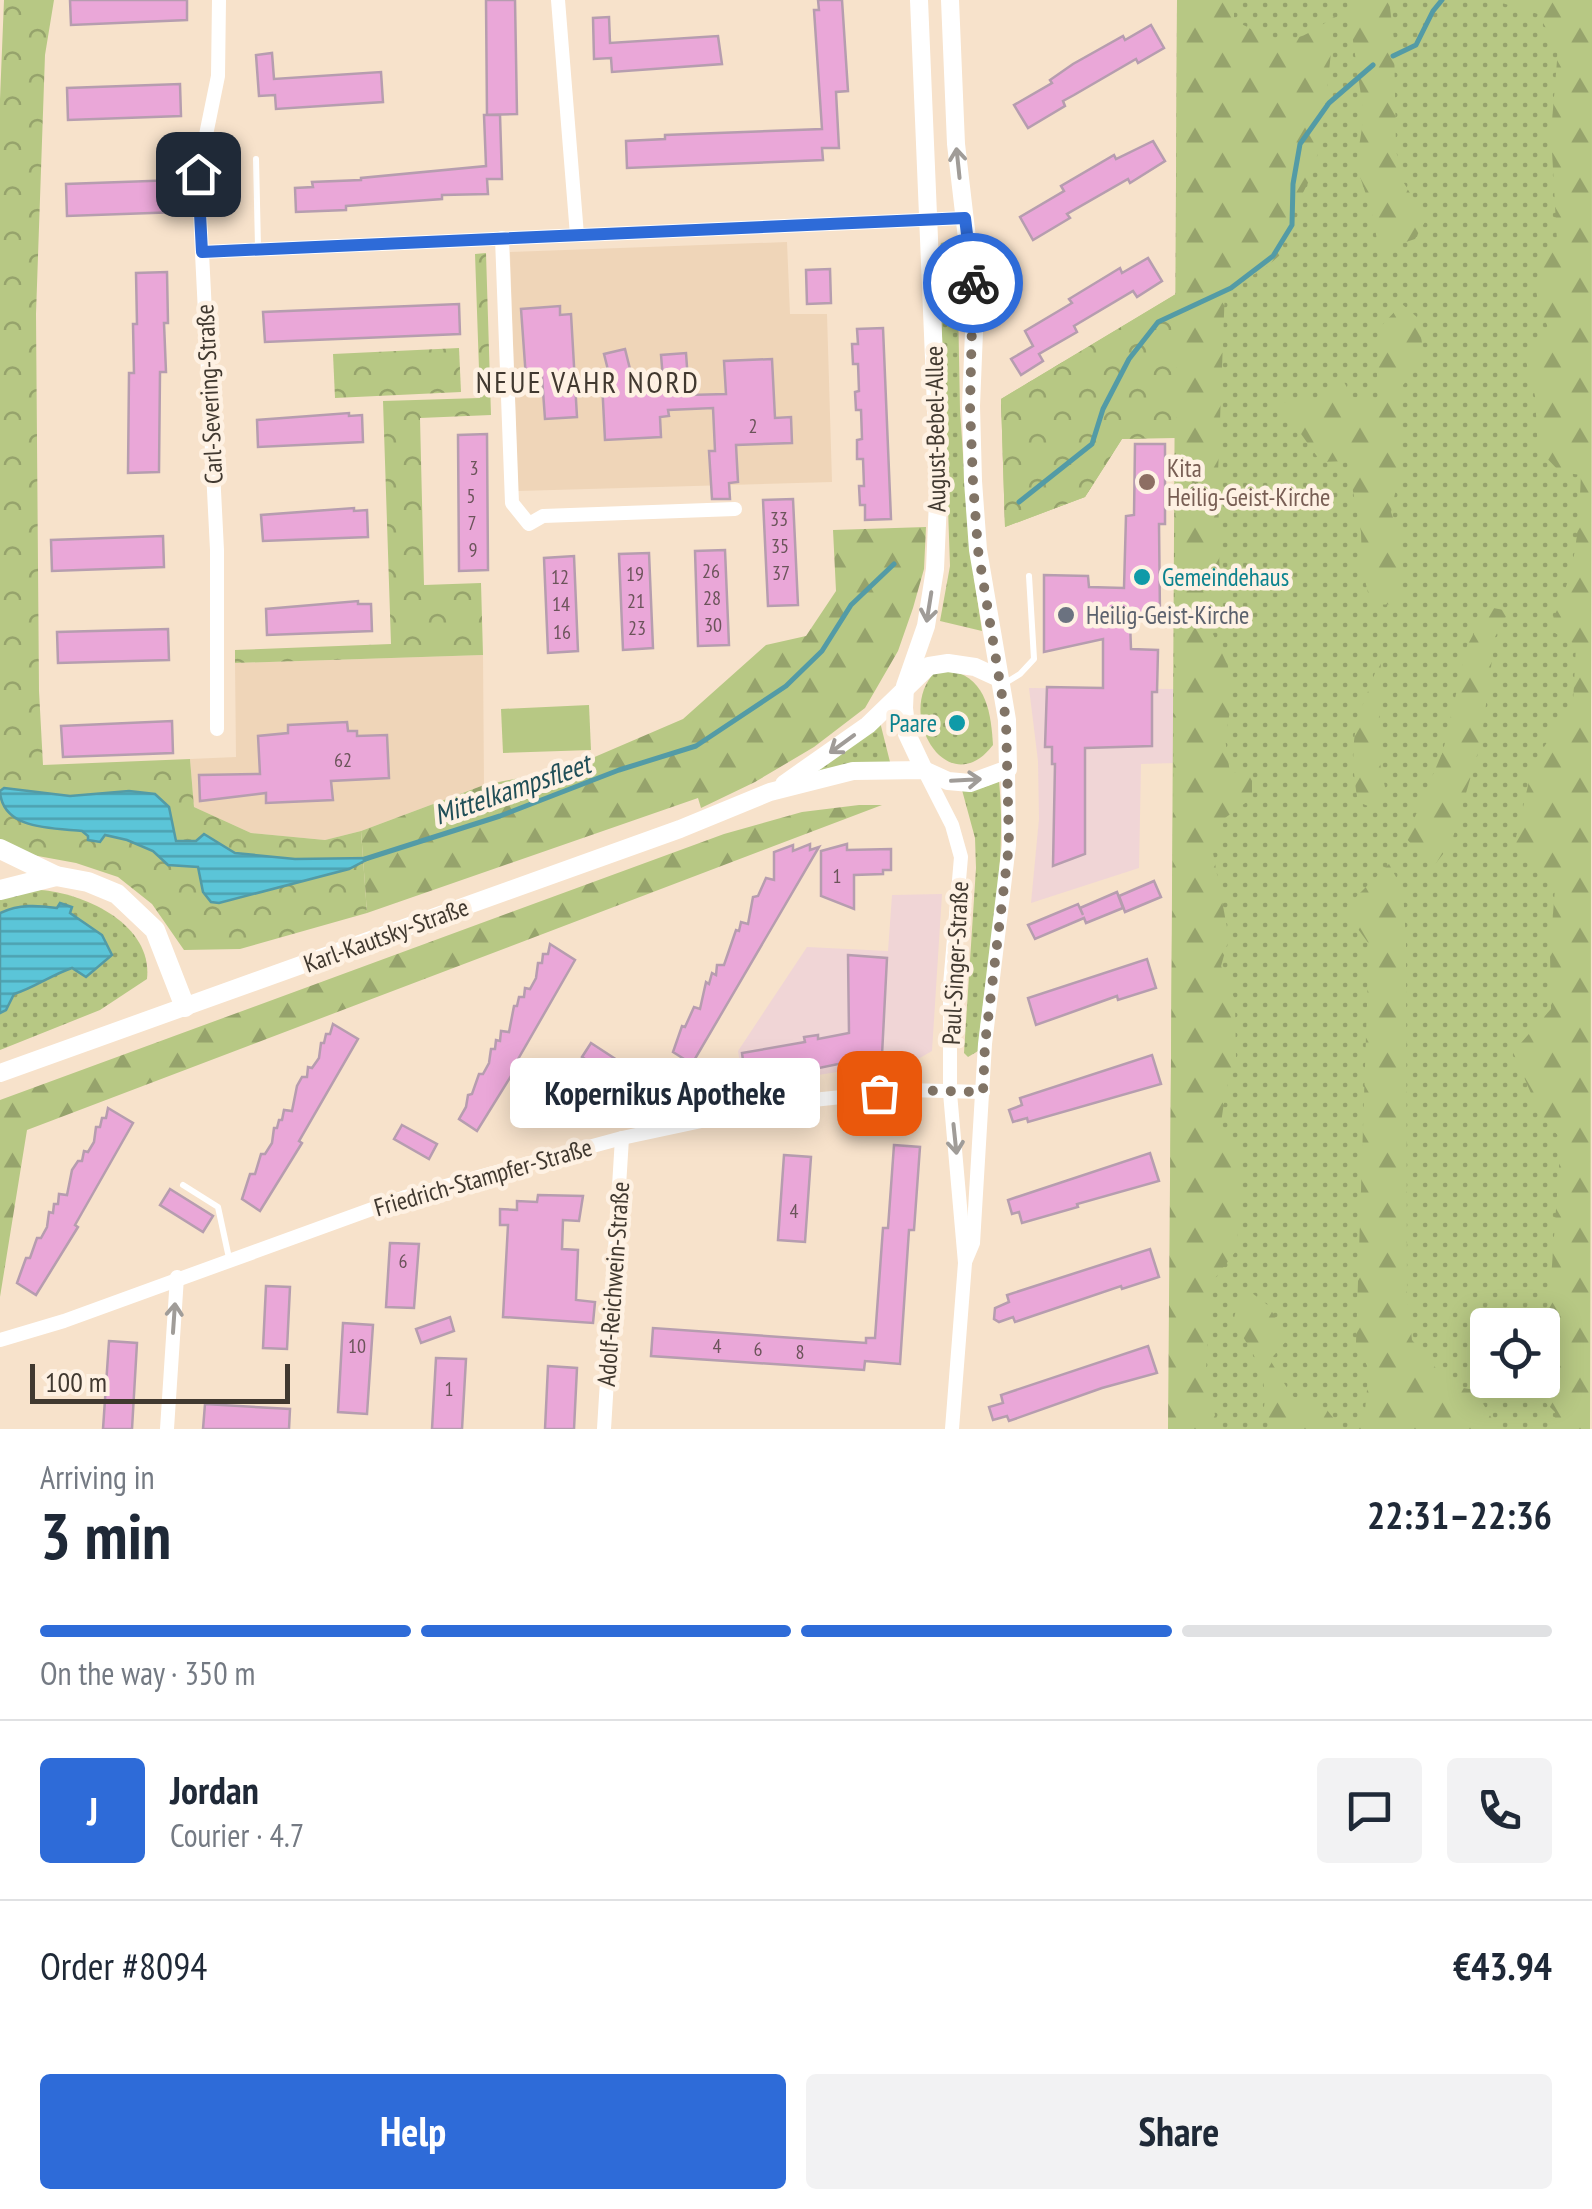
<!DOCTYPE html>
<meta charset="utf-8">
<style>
:root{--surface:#fff;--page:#f2f2f3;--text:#1f2937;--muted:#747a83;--line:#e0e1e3;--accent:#2e6bd8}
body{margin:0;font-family:"PT Sans Narrow",sans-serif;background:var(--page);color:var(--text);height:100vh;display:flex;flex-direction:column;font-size:38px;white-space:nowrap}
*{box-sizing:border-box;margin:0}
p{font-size:32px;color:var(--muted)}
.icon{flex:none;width:55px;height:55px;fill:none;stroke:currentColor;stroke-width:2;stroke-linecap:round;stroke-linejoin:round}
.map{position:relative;height:1429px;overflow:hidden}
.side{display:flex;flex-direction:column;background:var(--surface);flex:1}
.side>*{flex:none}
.tools{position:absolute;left:1470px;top:1308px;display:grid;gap:20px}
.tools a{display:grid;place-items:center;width:90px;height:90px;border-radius:10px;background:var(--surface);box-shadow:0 5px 25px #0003;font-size:50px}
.scale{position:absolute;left:30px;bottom:25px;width:260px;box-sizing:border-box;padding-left:10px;border:5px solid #413930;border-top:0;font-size:28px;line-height:35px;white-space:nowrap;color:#413930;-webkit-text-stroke:8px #fef1e3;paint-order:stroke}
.pin{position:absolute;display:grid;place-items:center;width:85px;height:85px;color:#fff;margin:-42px;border-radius:20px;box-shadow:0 5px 15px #0006}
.courier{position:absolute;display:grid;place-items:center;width:100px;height:100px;margin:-50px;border:8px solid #2e6bd8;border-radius:50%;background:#fff;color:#222;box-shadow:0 2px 12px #0007}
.bubble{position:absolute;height:70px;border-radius:10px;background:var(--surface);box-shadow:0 5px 25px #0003;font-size:32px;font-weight:700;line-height:70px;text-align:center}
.head em{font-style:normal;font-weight:700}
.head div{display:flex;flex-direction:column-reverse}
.head{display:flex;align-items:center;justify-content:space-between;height:170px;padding:0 40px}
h1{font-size:65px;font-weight:700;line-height:75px}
.bar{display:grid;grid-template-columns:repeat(4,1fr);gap:15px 10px;align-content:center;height:120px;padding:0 40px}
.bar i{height:12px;border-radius:8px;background:var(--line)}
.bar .on{background:var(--accent)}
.bar p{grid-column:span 4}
.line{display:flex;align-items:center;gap:25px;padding:0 40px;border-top:2px solid var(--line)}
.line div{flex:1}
.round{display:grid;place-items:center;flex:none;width:105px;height:105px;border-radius:10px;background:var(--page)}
.cta{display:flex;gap:20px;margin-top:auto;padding:20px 40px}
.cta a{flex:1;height:115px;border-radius:10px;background:var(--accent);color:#fff;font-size:40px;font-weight:700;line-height:115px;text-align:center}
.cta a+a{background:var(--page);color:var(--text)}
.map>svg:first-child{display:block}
.commercial{fill:#f0d5d6}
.built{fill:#efd5b8}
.grass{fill:url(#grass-dots);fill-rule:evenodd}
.forest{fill:url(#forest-firs)}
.park{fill:url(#park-crowns)}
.garden{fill:#b7c884}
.water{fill:url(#water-rules);stroke:#539ba6;stroke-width:2.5}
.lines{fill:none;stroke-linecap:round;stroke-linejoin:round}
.stream{stroke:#539ba6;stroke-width:5}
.building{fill:#eaa7d8;stroke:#b69daf;stroke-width:2.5}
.service{stroke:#fff;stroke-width:6}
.minor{stroke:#fff;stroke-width:14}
.tertiary{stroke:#fff;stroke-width:18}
.primary{stroke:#fff;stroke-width:20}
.oneway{stroke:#a09c98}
.done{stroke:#817466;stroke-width:10;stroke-dasharray:0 18}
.route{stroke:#2e6bd8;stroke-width:12}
.education-dot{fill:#8d6e63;stroke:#fef1e3;stroke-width:4}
.culture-dot{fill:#0f9aa8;stroke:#fef1e3;stroke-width:4}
.worship-dot{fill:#6b7280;stroke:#fef1e3;stroke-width:4}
.labels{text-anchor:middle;stroke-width:9;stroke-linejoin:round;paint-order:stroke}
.number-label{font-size:20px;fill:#6b545a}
.street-label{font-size:25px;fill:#413930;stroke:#fef1e3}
.education-label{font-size:25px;fill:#785e54;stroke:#fef1e3;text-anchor:start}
.culture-label{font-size:25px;fill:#0d838f;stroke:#fef1e3;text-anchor:start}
.worship-label{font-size:25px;fill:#5b616d;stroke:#fef1e3;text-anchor:start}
.water-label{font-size:28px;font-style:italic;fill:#204e57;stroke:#fef1e3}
.quarter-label{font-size:30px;letter-spacing:2.5px;fill:#413930;stroke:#fef1e3}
</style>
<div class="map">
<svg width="1592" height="1429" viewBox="0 0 1592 1429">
<defs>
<pattern id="grass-dots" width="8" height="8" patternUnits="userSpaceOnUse" patternTransform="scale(2.5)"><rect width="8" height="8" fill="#b7c884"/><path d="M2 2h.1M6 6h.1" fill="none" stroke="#96a36c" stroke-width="1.8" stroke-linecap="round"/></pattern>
<pattern id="forest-firs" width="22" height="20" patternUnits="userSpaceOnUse" patternTransform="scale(2.5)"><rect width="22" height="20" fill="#b7c884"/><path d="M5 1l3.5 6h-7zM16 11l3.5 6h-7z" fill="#96a36c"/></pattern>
<pattern id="park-crowns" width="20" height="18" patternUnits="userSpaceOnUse" patternTransform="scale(2.5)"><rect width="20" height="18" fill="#b7c884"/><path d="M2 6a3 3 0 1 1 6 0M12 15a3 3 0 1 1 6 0" fill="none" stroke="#96a36c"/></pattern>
<pattern id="water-rules" width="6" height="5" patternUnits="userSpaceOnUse" patternTransform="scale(2.5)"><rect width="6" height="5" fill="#5bc5d8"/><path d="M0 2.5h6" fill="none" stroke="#4da1b0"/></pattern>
</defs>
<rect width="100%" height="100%" fill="#f7e2cb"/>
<g class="commercial">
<path d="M1029 688 1175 689V763L1141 764 1139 868 1031 903 1039 819 1038 761Z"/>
<path d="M942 894 932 1051 918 1059 744 1087 738 1051 807 947 888 951 892 895Z"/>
</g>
<g class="built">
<path d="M787 242 790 314H827L832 482 518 491 510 252Z"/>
<path d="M483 655 484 785 361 831 325 840 251 833 194 807 190 759 236 757 235 663Z"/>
</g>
<g class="grass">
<path d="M1177 0H1592L1590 1429H1169ZM1488 1325H1542V1380H1488Z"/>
<path d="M948 241 957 248 960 410 969 543 982 631 940 621 950 566 939 250 941 243Z"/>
<path d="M953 671C987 680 991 714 993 745 948 804 894 714 935 672Z"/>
<path d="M880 722 890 762 854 764 814 773Z"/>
<path d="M999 781C1008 872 986 960 978 1051L968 1057 964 1053 976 868 975 838 962 790 985 787Z"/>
<path d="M40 890C84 893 153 924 147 979L100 1010 0 1050V900L12 894Z"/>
</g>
<g class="forest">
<path d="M1177 0H1234V20C1281 45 1289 49 1335 16L1321 144 1309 181 1290 218 1280 255 1263 270 1225 288 1218 473 1220 608 1212 632 1228 666 1231 706 1225 738 1230 773 1252 770V798L1225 818 1213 853 1229 938 1221 966 1235 1000 1236 1058 1226 1090 1220 1129 1240 1154 1241 1200 1236 1251 1210 1285 1206 1372 1215 1415 1223 1429H1168L1176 438 1122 439 1085 497 1005 527 1001 399 1176 294Z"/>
<path d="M1347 0H1389L1394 40 1396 149 1401 178 1426 220 1415 239 1379 251 1372 212 1356 165 1364 116Z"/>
<path d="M1492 0H1592L1590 1429H1555V1412L1538 1395 1537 1380H1542L1543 1344 1547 1335 1561 1139 1541 1116 1513 1052 1551 1009 1550 953 1555 888 1536 872 1514 846 1533 764 1573 702 1576 645 1548 629C1577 574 1578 535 1581 475L1560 472 1538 449 1535 396 1525 357 1551 333C1531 294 1530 276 1557 241L1551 133 1558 49 1538 14Z"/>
<path d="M1402 304 1419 319 1422 344V363L1403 385 1399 475 1391 512 1404 551 1399 604 1371 605 1362 568 1361 532 1347 461 1321 462 1279 403 1315 398 1343 380 1352 397 1380 401 1377 373 1381 326Z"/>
<path d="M926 527 924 569 913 608 898 651 865 708 814 747 755 782 701 808 698 798 367 913 361 831 484 785 569 768 683 719 766 645 806 636 836 591 833 530Z"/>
<path d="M1488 607 1509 611 1495 637 1481 742 1451 844 1432 868 1406 838 1443 751 1467 646Z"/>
<path d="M1381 650 1379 759 1385 787 1373 808 1358 802C1352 769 1350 736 1363 704 1370 686 1377 671 1381 650Z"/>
<path d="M859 805H882L27 1130 0 1297V1100L724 834 802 812Z"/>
<path d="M1389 864 1403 890 1406 941 1407 1297 1412 1340 1451 1386 1475 1390 1498 1429H1354L1364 1420 1369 1370 1356 1343 1369 944 1358 929 1349 925 1347 906Z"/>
<path d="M1252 1293 1269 1306 1287 1340 1270 1360 1292 1396 1327 1410 1342 1429H1283L1263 1414C1270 1376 1254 1353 1233 1322L1239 1298Z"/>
</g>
<g class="park">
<path d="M4 0H54L45 55 36 314 39 691 43 765 190 759 194 807 251 833 325 840 361 831 367 913 240 949 184 950 152 904 118 877 76 863 27 854 0 839V99Z"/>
<path d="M486 253 491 415 420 418 424 585 481 583 483 655 235 663V650L391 644 383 401 480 398 475 254Z"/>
<path d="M1176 294V437L1122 439 1085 497 1005 527 1001 399Z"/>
<path d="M459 348 461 392 335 398 333 354Z"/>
</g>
<path class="garden" d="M589 705 591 750 503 753 501 709Z"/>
<g class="water">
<path d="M4 788 70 796 129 791 155 794 169 807 176 841H196L204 834 235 853 295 859 370 858 349 869 219 903 211 902 203 892 198 867 168 865 153 851 127 840 105 835 100 842 88 840V836L82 831C53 828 2 830 0 791Z"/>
<path d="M60 903 72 907 70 913 102 935 112 955 86 977 72 968C51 975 34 988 14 994L6 1010 0 1013V913C20 904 36 905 57 908Z"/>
</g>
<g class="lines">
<g class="stream">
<path d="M1393 56 1416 45 1433 11 1442 0"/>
<path d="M1019 502 1092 444 1103 409 1129 359 1158 322 1231 288 1273 256 1292 225 1293 184 1300 144 1329 103 1373 65"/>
<path d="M365 859 500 816 619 770 696 746 786 686 822 651 851 605 894 564"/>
</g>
</g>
<g class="building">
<path d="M70 0H187V20L71 25Z"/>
<path d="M486 0H515L517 114 487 115Z"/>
<path d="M818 0H842L848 91 836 92 839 148H822L823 160 627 168 626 141 665 139V135L822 129 814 10H819Z"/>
<path d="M609 17 610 43 718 36 722 64 612 72 611 58 594 59 593 18Z"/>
<path d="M1151 25 1164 48 1138 63 1136 59 1074 95 1063 101 1065 106 1028 128 1014 105 1052 83 1050 80 1073 64 1123 36 1125 40Z"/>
<path d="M272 53 274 79 381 72 383 102 276 109 275 95 259 96 256 55Z"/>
<path d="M180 84 181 116 68 120 67 88Z"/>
<path d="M484 115H500L502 179H487L488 194 442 195V199L346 206V210L296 212 295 188 313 187 312 182 361 180V178L486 166Z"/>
<path d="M1153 141 1165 161 1130 183 1128 179 1067 214 1070 218 1033 240 1020 217 1064 191 1061 186 1114 155 1116 159Z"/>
<path d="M177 180 179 212 67 216 66 184Z"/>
<path d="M1148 258 1162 281 1137 297 1133 291 1074 326 1077 332 1039 354 1043 361 1021 375 1011 359 1033 346 1025 331 1072 303 1069 299 1120 268 1122 273Z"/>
<path d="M830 269 831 303 807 304 806 270Z"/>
<path d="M167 272 168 323H164L166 372H160L159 472 128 473 129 373H134L133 324H137L136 273Z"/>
<path d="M459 304 460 334 265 342 263 312Z"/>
<path d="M560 306V315L571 314 577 417 545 419 542 377 526 378 521 309Z"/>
<path d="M883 328 891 519 865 520V505H860L859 486H864L863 459H857V440L862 439 861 410H856L855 392 859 391 858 364H853L852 344H858L857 329Z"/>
<path d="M625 349 630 369 639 380 663 379 661 355 686 353 689 395 726 394 724 361 772 359 775 418 791 417 792 443 736 445 738 482 729 483 730 499H712L709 451H715L713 408 668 410 669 416 660 417 661 437 605 440 602 382H611L604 354Z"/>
<path d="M349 413V416L362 415 363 442 258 447 257 420Z"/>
<path d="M487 434 488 570 459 571 458 435Z"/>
<path d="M1135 444H1165V524H1159L1160 616 1130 623 1131 649 1158 650 1157 692H1152V746L1085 748V854L1053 866 1055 764H1052V747H1045L1047 687 1103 688V639L1044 652V575L1088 576 1089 587 1124 588 1126 516 1134 515Z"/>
<path d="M793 499 798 605 768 606 763 500Z"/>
<path d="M354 508V511L367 510 368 537 263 541 261 515Z"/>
<path d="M163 536 164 567 52 571 51 540Z"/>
<path d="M725 550 729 645 698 646 695 551Z"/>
<path d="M649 553 653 648 623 650 619 554Z"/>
<path d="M574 556 578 651 548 653 544 558Z"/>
<path d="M358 601V604H371L372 631 267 635 266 609Z"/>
<path d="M168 629 169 660 58 663 57 632Z"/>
<path d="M172 721 173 753 63 757 61 726Z"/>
<path d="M347 722 348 731H357V736L387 735 389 778 331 781 333 800 266 803V793L200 801 199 775 260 774 258 736 288 733V725Z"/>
<path d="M810 844V850L819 847 692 1064 673 1052 682 1026 685 1027 694 1007 700 1009 706 982 709 984 712 973 716 975 717 965H724L736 930 739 931 741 922 748 924 753 897 758 896 766 878 774 880V852L793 845V851Z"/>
<path d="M847 844V850L891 849V870H883V874L854 875V909L821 896V851Z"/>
<path d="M1154 881 1161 897 1125 912 1119 896Z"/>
<path d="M1117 892 1123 908 1086 923 1084 918 1035 939 1028 925 1078 904 1083 915 1080 908Z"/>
<path d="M550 944 575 960 517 1061 519 1063 477 1131 459 1119 466 1107 468 1095 472 1094 479 1074H483L489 1063 491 1049H495L496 1040 500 1041 501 1031 509 1032 514 1006H517L519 997H524L525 988 530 989 536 978 538 963H542L543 954H548Z"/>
<path d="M848 955 887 958 882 1055 746 1083 742 1053 805 1042 804 1037 818 1035V1039L849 1033Z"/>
<path d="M1147 959 1156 988 1118 1000 1117 996 1036 1025 1028 998Z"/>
<path d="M333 1024 358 1039 299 1141 302 1143 260 1211 242 1199 250 1174H255L261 1154H265L272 1143 274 1128H277L279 1120H282L284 1110 292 1111 297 1086 302 1077H307L308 1067 312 1068 319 1058 321 1043H324L326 1034H330Z"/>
<path d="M591 1043 657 1086 647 1100 582 1057Z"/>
<path d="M1152 1055 1161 1084 1028 1122 1027 1118 1013 1122 1009 1110 1022 1105 1020 1098Z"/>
<path d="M108 1108 133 1123 75 1225 78 1227 36 1295 17 1283 26 1258H30L37 1238H41L47 1227 49 1212 53 1213 54 1204H58L59 1194 67 1195 72 1170 78 1161H82L84 1151 88 1152 94 1142 96 1127H100L102 1118H106Z"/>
<path d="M402 1125 437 1144 429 1159 394 1139Z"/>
<path d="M894 1145 920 1147 914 1230H909L900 1364 865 1361 864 1370 651 1356 653 1328 866 1343V1338H875L883 1228H888Z"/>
<path d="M1150 1153 1159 1181 1077 1204 1078 1207 1022 1223 1019 1212 1012 1214 1008 1200Z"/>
<path d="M784 1155 811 1157 805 1242 778 1240Z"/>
<path d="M170 1189 213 1216 203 1232 160 1205Z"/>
<path d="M538 1195 583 1196 579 1221 563 1220 562 1249 578 1250 576 1300 595 1302 593 1323 503 1317 508 1225H500V1209L517 1210V1201L537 1202Z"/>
<path d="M390 1243 419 1244 414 1308 386 1307Z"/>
<path d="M1150 1249 1159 1277 1122 1289 1121 1286 1015 1322 1013 1317 999 1322 994 1319 995 1308 1009 1302 1007 1295Z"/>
<path d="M266 1286 290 1287 287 1349 263 1348Z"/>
<path d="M450 1317 454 1331 421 1343 416 1329Z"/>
<path d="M343 1323 373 1325 367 1414 338 1412Z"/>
<path d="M109 1341 137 1343 132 1429H103Z"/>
<path d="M1148 1346 1157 1373 1102 1388 1009 1421 1007 1416 993 1420 989 1407 1003 1403 1001 1395Z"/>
<path d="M436 1358 466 1359 462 1429H432Z"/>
<path d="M548 1366 577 1368 574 1429H545Z"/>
<path d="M205 1404 290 1409 289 1429H203Z"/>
</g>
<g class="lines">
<g class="service">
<path d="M256 159 258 247"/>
<path d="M1002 685 1020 674 1034 659 1029 576"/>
<path d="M183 1185 218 1207 229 1258"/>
</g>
<g class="minor">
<path d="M558 0 577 235"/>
<path d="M502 238 512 503 529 524 543 516 735 509"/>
<path d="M202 252 965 218"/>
<path d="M217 729V550L198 174 218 76 219 0"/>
<path d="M924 770 952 825 961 857 950 985V1093L965 1263 952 1429"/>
<path d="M965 1262 973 1243 985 1044 1009 845 1008 769"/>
<path d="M0 1340 64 1321 405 1197 622 1138 785 1103 907 1090 983 1092"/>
<path d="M167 1429 177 1277"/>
<path d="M604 1429 622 1138"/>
</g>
<g class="tertiary">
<path d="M919 0 939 478 935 569 926 626 905 686 904 708 907 734 924 770"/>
<path d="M784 784 868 725 929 666 948 663 975 667 999 678"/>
<path d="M0 1073 680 829 770 792 853 771 924 770 948 781 970 783 1008 769 1007 720 978 550 973 481 971 406 975 307 956 144 950 0"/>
</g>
<g class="primary">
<path d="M0 849 56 876 88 882 117 894 155 930 185 1007"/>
<path d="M0 890 56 876"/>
</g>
</g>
<defs><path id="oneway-shaft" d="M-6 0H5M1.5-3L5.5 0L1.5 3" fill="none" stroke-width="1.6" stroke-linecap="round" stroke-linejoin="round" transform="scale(2.5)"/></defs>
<g class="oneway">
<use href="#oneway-shaft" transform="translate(958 163) rotate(-96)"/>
<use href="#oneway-shaft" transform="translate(929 607) rotate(99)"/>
<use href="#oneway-shaft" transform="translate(842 744) rotate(144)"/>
<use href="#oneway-shaft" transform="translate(966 780) rotate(-3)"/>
<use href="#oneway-shaft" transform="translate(955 1139) rotate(84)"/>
<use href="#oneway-shaft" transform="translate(174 1318) rotate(-86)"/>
</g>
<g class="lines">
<path class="done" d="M879 1093 907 1090 983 1092 985 1044 1009 845 1006 720 978 550 973 482 970 406 973 283"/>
<path class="route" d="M198 174 202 252 965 218 973 283"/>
</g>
<circle class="education-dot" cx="1147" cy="482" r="10"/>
<g class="culture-dot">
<circle cx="1142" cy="577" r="10"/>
<circle cx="957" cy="723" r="10"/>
</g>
<circle class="worship-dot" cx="1066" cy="615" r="10"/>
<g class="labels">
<g class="number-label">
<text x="753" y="433">2</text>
<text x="474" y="475">3</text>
<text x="471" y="503">5</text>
<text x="779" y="526">33</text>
<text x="472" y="530">7</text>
<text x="780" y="553">35</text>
<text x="473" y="557">9</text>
<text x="711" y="578">26</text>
<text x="781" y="580">37</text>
<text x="635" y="581">19</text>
<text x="560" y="584">12</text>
<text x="712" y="605">28</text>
<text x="636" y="608">21</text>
<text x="561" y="611">14</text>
<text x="713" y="632">30</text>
<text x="637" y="635">23</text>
<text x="562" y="639">16</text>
<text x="343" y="767">62</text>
<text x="837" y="883">1</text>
<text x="794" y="1218">4</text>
<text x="403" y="1268">6</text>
<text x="357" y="1353">10</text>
<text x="717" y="1353">4</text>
<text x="758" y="1356">6</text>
<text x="800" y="1359">8</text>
<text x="449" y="1396">1</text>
</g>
<g class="street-label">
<text transform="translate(209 394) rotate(-93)" y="9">Carl-Severing-Straße</text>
<text transform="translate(935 429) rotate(-91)" y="9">August-Bebel-Allee</text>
<text transform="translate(386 935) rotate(-20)" y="9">Karl-Kautsky-Straße</text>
<text transform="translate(955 963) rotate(-87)" y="9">Paul-Singer-Straße</text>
<text transform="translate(483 1177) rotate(-16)" y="9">Friedrich-Stampfer-Straße</text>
<text transform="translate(613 1284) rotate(-86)" y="9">Adolf-Reichwein-Straße</text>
</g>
<g class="education-label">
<text x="1167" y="477">Kita<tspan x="1167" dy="29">Heilig-Geist-Kirche</tspan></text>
</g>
<g class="culture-label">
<text x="1162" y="586">Gemeindehaus</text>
<text x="937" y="732" text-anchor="end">Paare</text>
</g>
<g class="worship-label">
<text x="1086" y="624">Heilig-Geist-Kirche</text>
</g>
<g class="water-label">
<text transform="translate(512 789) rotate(-19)" y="10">Mittelkampsfleet</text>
</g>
<g class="quarter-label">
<text x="588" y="393">NEUE VAHR NORD</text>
</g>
</g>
</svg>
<div class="tools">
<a><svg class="icon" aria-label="locate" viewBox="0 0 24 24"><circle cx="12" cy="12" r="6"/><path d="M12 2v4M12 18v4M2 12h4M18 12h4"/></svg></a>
</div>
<div class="scale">100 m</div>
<div class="pin" style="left:879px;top:1093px;background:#ea580c"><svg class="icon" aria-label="bag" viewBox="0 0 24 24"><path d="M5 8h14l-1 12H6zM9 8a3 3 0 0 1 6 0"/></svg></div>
<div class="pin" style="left:198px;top:174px;background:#1f2937"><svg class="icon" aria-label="home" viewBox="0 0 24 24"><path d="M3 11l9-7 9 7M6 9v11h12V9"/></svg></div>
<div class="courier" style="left:973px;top:283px"><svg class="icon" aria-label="bike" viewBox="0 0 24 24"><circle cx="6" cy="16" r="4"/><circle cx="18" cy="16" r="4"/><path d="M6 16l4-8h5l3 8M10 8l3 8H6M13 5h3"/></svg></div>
<div class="bubble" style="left:510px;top:1058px;width:310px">Kopernikus Apotheke</div>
</div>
<section class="side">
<div class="head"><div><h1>3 min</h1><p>Arriving in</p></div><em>22:31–22:36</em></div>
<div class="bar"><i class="on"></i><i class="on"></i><i class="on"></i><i></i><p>On the way · 350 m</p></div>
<div class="line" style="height:180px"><b class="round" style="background:var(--accent);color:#fff">J</b><div><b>Jordan</b><p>Courier · 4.7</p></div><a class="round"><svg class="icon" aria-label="chat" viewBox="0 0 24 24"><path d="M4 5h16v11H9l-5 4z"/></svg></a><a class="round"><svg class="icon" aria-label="phone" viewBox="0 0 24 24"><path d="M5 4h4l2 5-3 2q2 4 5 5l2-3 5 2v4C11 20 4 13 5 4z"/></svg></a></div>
<div class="line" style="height:130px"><div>Order #8094</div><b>€43.94</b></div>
<div class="cta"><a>Help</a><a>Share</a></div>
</section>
